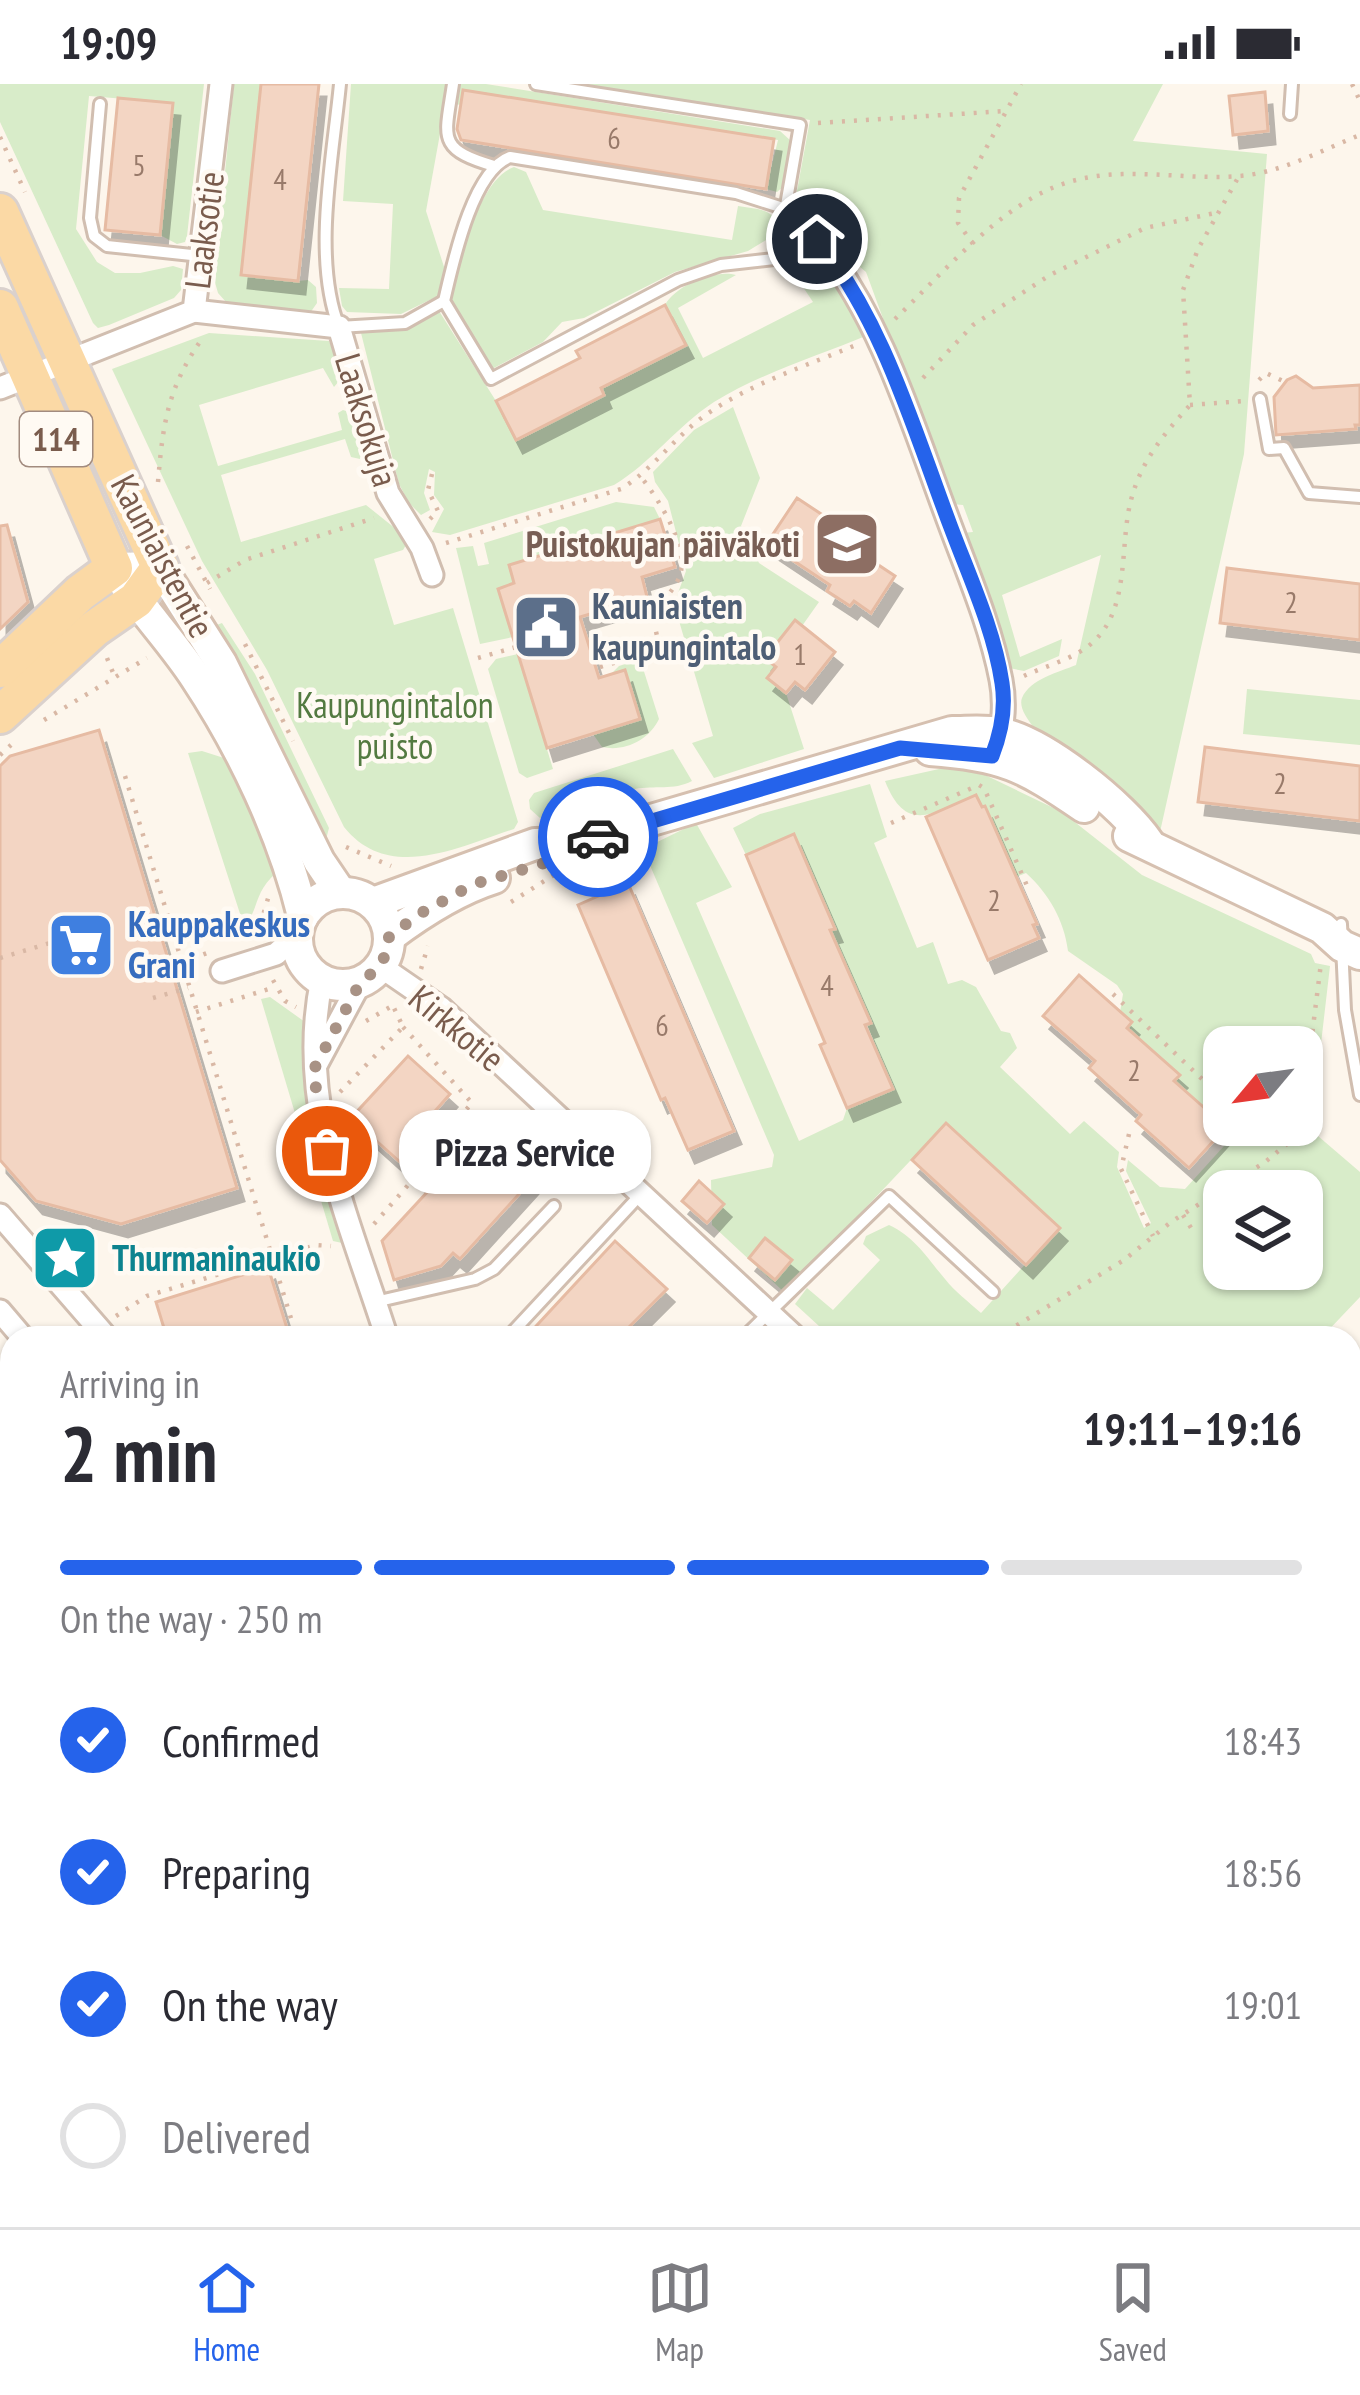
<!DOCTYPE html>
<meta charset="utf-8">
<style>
:root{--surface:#fff;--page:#f7f7f7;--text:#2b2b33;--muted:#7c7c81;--line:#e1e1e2;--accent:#2563eb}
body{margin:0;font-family:"PT Sans Narrow",sans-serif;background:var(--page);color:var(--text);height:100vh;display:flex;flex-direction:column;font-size:45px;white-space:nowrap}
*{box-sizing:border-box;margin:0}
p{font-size:39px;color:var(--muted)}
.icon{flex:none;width:66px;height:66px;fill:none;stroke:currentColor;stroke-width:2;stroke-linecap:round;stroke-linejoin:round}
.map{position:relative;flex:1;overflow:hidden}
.drawer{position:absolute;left:0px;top:1242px;width:1362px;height:903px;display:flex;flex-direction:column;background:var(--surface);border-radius:36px 36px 0 0;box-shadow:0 3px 9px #0004}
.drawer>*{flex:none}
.needle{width:78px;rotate:241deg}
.fabs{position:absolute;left:1203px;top:942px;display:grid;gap:24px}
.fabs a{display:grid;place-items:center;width:120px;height:120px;border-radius:24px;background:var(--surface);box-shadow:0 3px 9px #0004;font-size:60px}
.pin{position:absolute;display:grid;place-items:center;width:102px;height:102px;color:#fff;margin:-51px;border:6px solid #fff;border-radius:50%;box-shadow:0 3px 12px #0007}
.courier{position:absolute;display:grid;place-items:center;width:120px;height:120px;margin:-60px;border:9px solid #2563eb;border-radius:50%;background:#fff;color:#222;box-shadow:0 3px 15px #0007}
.bubble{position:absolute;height:84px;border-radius:36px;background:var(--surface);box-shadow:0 3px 9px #0004;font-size:39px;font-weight:800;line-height:84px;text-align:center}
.summary em{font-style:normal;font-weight:800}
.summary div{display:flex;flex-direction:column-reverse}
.summary{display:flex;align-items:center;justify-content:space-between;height:204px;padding:0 60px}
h1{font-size:78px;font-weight:800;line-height:90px}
.bar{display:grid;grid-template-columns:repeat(4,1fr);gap:18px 12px;align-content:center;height:144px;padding:0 60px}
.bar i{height:15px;border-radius:9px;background:var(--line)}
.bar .on{background:var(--accent)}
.bar p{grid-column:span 4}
ol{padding:0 60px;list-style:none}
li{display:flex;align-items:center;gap:36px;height:132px}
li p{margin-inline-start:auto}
li .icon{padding:12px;border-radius:50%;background:var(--accent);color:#fff;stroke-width:4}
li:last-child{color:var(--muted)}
li i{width:66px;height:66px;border:6px solid var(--line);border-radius:50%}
.status{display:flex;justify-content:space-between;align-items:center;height:84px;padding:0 60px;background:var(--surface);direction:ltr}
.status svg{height:33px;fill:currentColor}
.dock{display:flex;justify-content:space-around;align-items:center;height:168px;border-top:3px solid var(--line);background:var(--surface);font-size:33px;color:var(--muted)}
.dock a{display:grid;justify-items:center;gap:6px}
.dock .on{color:var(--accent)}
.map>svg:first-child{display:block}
.green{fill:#d8ecc9;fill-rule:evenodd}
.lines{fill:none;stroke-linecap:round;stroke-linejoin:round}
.stream{stroke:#a5d3da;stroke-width:8}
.building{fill:#f3d5c3;stroke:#e6bba3;stroke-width:3;filter:url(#shadow)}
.lane-casing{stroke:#d1beb0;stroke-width:16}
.street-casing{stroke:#d1beb0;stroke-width:27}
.secondary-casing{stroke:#d6c0b0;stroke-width:36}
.primary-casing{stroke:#dad1cd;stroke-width:42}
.path{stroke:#d9b8a5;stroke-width:4.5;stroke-dasharray:3 9;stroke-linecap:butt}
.lane{stroke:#fff;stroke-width:10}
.street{stroke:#fff;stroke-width:21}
.secondary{stroke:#fff;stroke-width:30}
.primary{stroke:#fbd9a5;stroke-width:36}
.rail-casing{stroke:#b9a8c9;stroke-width:12}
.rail{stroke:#fffaf3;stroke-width:8;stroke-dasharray:22;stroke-linecap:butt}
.done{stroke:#a89285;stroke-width:12;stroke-dasharray:0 21.6}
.route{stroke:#2563eb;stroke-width:15}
.labels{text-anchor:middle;stroke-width:9;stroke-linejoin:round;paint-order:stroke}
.number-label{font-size:30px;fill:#987a6a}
.shield{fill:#fffaf3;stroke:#a28b7f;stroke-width:3}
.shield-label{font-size:33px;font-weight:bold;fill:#7a5c4d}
.street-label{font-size:36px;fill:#7a5c4d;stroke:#fffaf3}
.education-label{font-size:36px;font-weight:bold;fill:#785e54;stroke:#fffaf3;text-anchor:end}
.service-label{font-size:36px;font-weight:bold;fill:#4e5e75;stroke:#fffaf3;text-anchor:start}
.park-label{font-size:36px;fill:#537a41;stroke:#fffaf3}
.shop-label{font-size:36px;font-weight:bold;fill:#366cbe;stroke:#fffaf3;text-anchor:start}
.culture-label{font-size:36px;font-weight:bold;fill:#0d838f;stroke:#fffaf3;text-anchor:start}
</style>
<div class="status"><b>19:09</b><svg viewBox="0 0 49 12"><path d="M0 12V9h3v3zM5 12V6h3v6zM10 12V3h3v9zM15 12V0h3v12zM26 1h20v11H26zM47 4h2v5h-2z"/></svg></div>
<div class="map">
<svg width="1360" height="2143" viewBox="0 0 1360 2143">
<defs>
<filter id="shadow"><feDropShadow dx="7" dy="13" stdDeviation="0" flood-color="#0004"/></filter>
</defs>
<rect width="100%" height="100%" fill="#fdf6ec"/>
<g class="green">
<path d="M0 0H204L187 152 185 158 177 160 160 151 173 19 89 12 76 145 97 178 115 189H140L173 182 183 185 181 206 174 214 109 241 98 244 93 239 0 38Z"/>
<path d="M234 0H261L298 197 308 196 316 203 317 219 310 229 226 218 218 209 214 195Z"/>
<path d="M351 0H449L426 127 446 189 438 212 401 230 347 228 342 222 339 204 389 205 393 120 343 117Z"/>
<path d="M459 0H486L780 47 791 57 784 102 777 108 766 105 778 56 464 6 461 21 455 20Z"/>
<path d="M569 0H1163L1133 57 1267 70 1244 370 1160 748C1136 729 1010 644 1022 614 1030 595 1059 588 1076 581L1101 471 1002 511 1020 573 1062 555 1059 572 1024 587 1009 584 963 449 973 448 963 421 951 420 866 188 800 133 794 123 810 36Z"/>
<path d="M514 83 526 88 543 126 732 156 738 122C757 125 782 125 776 150L748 167 675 188 584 234 562 238 543 258 492 285 451 217C458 181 478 95 514 83Z"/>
<path d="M810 185 841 199 868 251C818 272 761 289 714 318 677 342 651 379 614 401L450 451 432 448 444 425 434 411 435 388 429 385 424 409 430 426 421 431 409 419 399 400 361 249 407 245 439 227 496 317 601 304 685 261 665 221C676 201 715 185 736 191L678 224 703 274 813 218 797 194V189Z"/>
<path d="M209 249 329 257 344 291 334 303 323 284 199 321 218 382 342 346 338 329 343 326 352 329 363 368 360 375 351 373 345 355 221 391 241 458 366 421 396 445 406 461 403 466 374 475 394 541 453 524 518 738 514 745C458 763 389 799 344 743L267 586 202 477 112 285Z"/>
<path d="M733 323 760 394 741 442 759 479 819 518 802 542 794 537 765 574 776 583 768 594 786 609 804 665 714 694 692 659 713 652 674 520 686 487 668 417 655 398 653 388 694 346Z"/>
<path d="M616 418 654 423 660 435 509 481 514 499 498 505 513 553 480 560 456 464 473 462 478 482 489 480 484 459Z"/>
<path d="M222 539 255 590 329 744 324 763 238 577 214 542Z"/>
<path d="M518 570 553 685 527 694 519 689 488 585 496 575Z"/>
<path d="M635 577 641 578 659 635C649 656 625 668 602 663L593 650 640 635 625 587 610 591 619 582Z"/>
<path d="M1247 605 1360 616V661L1243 650Z"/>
<path d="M673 665 692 697C673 707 655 701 635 705 603 712 571 724 540 734L530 725 529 716 534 709Z"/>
<path d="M202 667 224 674 232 688 276 789C253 809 259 827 244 842L188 669Z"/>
<path d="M948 683 985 691 1062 728 1142 791 1311 870 1315 879 1330 882 1311 1046 1360 1088V1213L1321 1254H832L795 1220 807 1204 833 1226 880 1176 863 1160 866 1152 889 1141C915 1153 928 1175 945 1195 955 1208 969 1218 981 1229L1059 1143 946 1039 785 1209 712 1141 711 1096 772 1083 774 1071 643 765 696 739 732 803 696 819 799 1057 843 1036 847 1024 892 1004 830 846 835 844 794 751 746 771 733 744 760 730 870 700 887 753 874 759 917 864 933 858 948 900 962 896 976 903 1001 947 1010 949 1017 964 1000 983 1070 1050 1084 1037 1119 1068 1117 1083 1144 1144 1151 1139 1126 1087 1128 1076 1160 1103 1185 1105 1243 1041H1302V963H1224V1024L1215 1034 1174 997 1179 990 1127 944 1132 938 1120 928 1123 910 1117 901 1068 867C1064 836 1049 810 1026 789L1016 793 985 723H982L976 711C935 727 907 753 885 697ZM1224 1107H1302V1185H1224Z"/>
<path d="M270 913 305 938C296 1024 319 1075 344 1155L342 1159 333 1157 261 915Z"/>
<path d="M0 1310 12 1324V1496L0 1482Z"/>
<path d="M1350 1447 1360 1456V1748L1350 1739V1559L1357 1551 1350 1545Z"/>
<path d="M1350 1785 1360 1794V1939L1350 1957Z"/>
<path d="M474 2133H1326L1339 2143H486Z"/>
</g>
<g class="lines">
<path class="stream" d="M901 2133 915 2143"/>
</g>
<g class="building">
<path d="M261 0H319L298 197 241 191Z"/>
<path d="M463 6 774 55 766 105 461 56 457 45Z"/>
<path d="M1265 8 1268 47 1233 51 1229 12Z"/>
<path d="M118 14 173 19 160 151 105 146Z"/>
<path d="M665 221 686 261 601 304 604 311 516 356 496 317 580 274 576 267Z"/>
<path d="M1296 292 1313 304 1360 301V341H1355L1356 345 1276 351 1274 313 1287 296Z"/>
<path d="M797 414 865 459 859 468 895 492 871 529 854 517 850 522 827 507 830 501 767 459Z"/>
<path d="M660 435 675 483 642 493 647 513 580 533 599 594 625 586 640 635 547 664 498 505 514 499 509 481Z"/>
<path d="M7 441 28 518 0 545V442Z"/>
<path d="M1227 484 1360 500V556L1220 539Z"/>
<path d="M795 536 835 568 805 606 795 598 786 609 767 594 776 583 765 574Z"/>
<path d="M99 646 237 1104 121 1140 36 1117 0 1076V682L10 672Z"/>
<path d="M1205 663 1360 682V737L1198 718Z"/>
<path d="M976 711 982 723 985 722 1037 840 1033 841 1039 854 988 876 926 733Z"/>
<path d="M794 750 835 845 830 846 871 939 865 941 893 1005 847 1024 820 961 825 959 746 771Z"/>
<path d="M628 799 734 1047 688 1066 665 1014 661 1016 578 821Z"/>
<path d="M1079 891 1132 938 1127 944 1180 991 1174 997 1226 1043 1189 1084 1136 1037 1141 1031 1089 984 1095 977 1043 932Z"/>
<path d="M408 972 450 1010 429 1034 467 1069 498 1034 548 1078 460 1175 453 1169 441 1182 394 1196 382 1157 430 1105 351 1034Z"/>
<path d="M946 1039 1060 1144 1026 1181 912 1076Z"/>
<path d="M699 1097 724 1120 707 1139 682 1117Z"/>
<path d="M765 1154 792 1176 775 1196 749 1174Z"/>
<path d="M615 1157 667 1205 618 1254H597L587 1245 579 1254H525Z"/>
<path d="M268 1183 290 1254H167L156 1218Z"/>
</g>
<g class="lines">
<defs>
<g id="lane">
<path d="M340 0C333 73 312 174 339 243L405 239 444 217"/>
<path d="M453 0C445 54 436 65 494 82"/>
<path d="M536 0 800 41 785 127"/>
<path d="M100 20 90 134 94 152 107 162 201 172"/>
<path d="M1290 30 1292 0"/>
<path d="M510 73 736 109 780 123 817 155 783 174 721 181 678 196 491 295 444 217C453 179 472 87 510 73Z"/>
<path d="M1260 315 1269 365 1284 364 1309 409 1360 413"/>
<path d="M1341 840 1345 926 1360 1011"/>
<path d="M375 1218 475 1195 494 1185 554 1122"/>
<path d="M507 1254 641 1110"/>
<path d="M743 1254 889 1112 993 1208"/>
<path d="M0 2106 12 2115"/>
<path d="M37 2133 45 2143"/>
</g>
<g id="street">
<path d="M817 155C881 234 911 336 946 430 966 485 990 539 1001 596 1005 616 1004 642 997 660"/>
<path d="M194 227 339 243 388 409 422 464 432 491"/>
<path d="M0 304 194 227 221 0"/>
<path d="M380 882 441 924 796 1254"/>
<path d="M222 887 276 870 296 852"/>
<path d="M322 895C295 1019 350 1138 387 1254"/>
<path d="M316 981 361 897"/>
<path d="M0 1131 107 1254"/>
<path d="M0 1227 23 1254"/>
<path d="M8 1476 12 1473"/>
<path d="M1350 1770 1360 1779"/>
<path d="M1350 1977 1360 1960"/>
<path d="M1350 2130 1360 2138"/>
</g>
<g id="secondary">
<path d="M114 484 160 483 221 579 319 777 340 808"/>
<path d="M123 497C146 531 174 560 196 594 243 665 283 750 303 832"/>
<path d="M930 666C1003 671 1024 682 1084 723"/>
<path d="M1129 752 1322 844 1342 862 1360 870"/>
<circle cx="343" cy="855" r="46"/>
<path d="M373 819 535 760 573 759 952 648C967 648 984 646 999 649 1043 657 1124 722 1148 758"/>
<path d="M390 852C422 828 456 806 494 794"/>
</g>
<g id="primary">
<path d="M0 128 160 483 136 516 94 545 0 631"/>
<path d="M0 224 114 484 80 509 0 585"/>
</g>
</defs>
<use href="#lane" class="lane-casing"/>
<use href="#street" class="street-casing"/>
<use href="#secondary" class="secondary-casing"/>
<use href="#primary" class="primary-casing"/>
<g class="path">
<path d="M1352 0 1360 17"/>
<path d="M818 39 1006 27"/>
<path d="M0 53 25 108"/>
<path d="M973 160 958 139 959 114 1021 0"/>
<path d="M895 235C941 191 997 125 1057 102 1117 79 1178 97 1239 92 1281 89 1322 66 1360 51"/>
<path d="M923 294 973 241 1050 191 1145 144 1215 129"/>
<path d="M1259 296 1266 289 1285 298"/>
<path d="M1190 321 1244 317"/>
<path d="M158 398C163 338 168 302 204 252"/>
<path d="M430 435 438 427 428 406 433 386"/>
<path d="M446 459 621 405C653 385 674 354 704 332 749 300 806 282 856 261"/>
<path d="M187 462 210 505"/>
<path d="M207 499 245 476 374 434"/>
<path d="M245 560 293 657"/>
<path d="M107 574 116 596"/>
<path d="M478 574 516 563"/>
<path d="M600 583 651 568 658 555C648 523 664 522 678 496 693 468 658 414 641 393"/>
<path d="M1024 592C1045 582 1074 575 1092 559 1131 525 1119 461 1131 416 1141 377 1164 350 1190 321L1183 206 1198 165 1239 92"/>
<path d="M44 636 147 574"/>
<path d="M0 671 11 661"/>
<path d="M125 692 297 1254"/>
<path d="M891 739 979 701 984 704 1028 804"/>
<path d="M346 763 391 782"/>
<path d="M511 818 557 789"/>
<path d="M257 852 269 811"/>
<path d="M0 874 80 850"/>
<path d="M181 879 207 869"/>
<path d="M421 885 428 862"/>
<path d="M273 896 285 917 296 923"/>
<path d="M1113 910 1224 1016"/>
<path d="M153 914 188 904"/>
<path d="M196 928 275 903"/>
<path d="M366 937 397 919"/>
<path d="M403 943 472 1019 453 1041"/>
<path d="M340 1008 403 943 394 924"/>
<path d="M1302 1031 1321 879"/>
<path d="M1129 1050 1121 1085 1153 1152"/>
<path d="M1183 1131 1193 1147"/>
<path d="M374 1140 409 1100"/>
<path d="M116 1232 147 1212 316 1161 331 1162"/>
<path d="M996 1254 1124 1176 1171 1138 1265 1078 1287 1060 1299 1041"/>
<path d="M0 1339 12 1337"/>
<path d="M1350 1735 1360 1722"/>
<path d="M1350 2011 1357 1999"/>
<path d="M1016 2133 1017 2143"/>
<path d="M1102 2133 1104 2143"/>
<path d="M1310 2133 1317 2143"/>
<path d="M1040 2143 1049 2133"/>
<path d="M1251 2143 1261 2133"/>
</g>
<use href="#lane" class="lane"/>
<use href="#street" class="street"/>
<use href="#secondary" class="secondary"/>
<use href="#primary" class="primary"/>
<defs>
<g id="rail">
<path d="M0 1687 12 1701"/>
<path d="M0 1715 12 1728"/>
<path d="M424 2133 436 2143"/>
<path d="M452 2133 464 2143"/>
</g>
</defs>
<use href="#rail" class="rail-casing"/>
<use href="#rail" class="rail"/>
</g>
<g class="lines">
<path class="done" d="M327 1067 313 987 361 897C379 886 388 873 389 852L423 828 474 800 542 780 573 759 598 753"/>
<path class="route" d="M598 753 900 664 992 672C1001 649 1006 624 1002 599 994 545 969 492 950 441 913 343 883 237 817 155"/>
</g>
<defs>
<symbol id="school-square" viewBox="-11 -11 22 22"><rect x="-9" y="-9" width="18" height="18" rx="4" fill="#8d6e63" stroke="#fffaf3"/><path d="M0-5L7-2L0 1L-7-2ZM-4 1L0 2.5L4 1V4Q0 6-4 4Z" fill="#fff"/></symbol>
<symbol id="civic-square" viewBox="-11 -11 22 22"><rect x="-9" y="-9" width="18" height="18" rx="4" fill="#5c6f8a" stroke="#fffaf3"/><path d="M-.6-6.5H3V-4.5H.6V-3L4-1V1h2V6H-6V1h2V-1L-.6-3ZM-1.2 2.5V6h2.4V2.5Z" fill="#fff"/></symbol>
<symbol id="supermarket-square" viewBox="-11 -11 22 22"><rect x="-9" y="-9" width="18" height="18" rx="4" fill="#3f7fe0" stroke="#fffaf3"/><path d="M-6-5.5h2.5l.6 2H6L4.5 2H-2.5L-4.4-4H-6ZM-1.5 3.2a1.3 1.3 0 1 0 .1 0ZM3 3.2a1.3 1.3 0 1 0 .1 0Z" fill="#fff"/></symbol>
<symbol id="sight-square" viewBox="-11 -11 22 22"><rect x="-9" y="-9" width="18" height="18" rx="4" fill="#0f9aa8" stroke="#fffaf3"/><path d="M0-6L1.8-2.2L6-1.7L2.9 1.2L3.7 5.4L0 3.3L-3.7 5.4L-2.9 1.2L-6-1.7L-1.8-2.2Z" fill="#fff"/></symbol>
</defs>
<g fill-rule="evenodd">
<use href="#school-square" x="809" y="422" width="76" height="76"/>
<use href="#civic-square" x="508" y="505" width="76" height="76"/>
<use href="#supermarket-square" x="43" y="823" width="76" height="76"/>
<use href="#sight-square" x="27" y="1136" width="76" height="76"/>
</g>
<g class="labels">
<g class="number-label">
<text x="614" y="65">6</text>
<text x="139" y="92">5</text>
<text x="280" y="106">4</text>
<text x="1291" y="529">2</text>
<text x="800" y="581">1</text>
<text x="1280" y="710">2</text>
<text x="994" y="827">2</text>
<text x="827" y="912">4</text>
<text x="662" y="952">6</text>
<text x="1134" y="997">2</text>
</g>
<rect class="shield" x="20" y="328" width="72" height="54" rx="9"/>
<g class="shield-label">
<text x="56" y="367">114</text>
</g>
<g class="street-label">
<text transform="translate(204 146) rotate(-83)" y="13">Laaksotie</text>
<text transform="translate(367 336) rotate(73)" y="13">Laaksokuja</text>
<text transform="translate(163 472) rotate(62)" y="13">Kauniaistentie</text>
<text transform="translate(457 944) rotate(40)" y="13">Kirkkotie</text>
</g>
<g class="education-label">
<text x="800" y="473">Puistokujan päiväkoti</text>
</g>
<g class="service-label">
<text x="592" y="535">Kauniaisten<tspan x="592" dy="41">kaupungintalo</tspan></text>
</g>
<g class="park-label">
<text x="395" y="634">Kaupungintalon<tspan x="395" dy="41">puisto</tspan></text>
</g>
<g class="shop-label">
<text x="128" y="853">Kauppakeskus<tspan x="128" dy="41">Grani</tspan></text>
</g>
<g class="culture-label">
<text x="112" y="1187">Thurmaninaukio</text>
</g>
</g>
</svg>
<div class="fabs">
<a><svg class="needle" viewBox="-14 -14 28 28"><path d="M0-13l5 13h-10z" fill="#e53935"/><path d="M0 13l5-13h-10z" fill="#7c7c81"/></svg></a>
<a><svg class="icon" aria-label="layers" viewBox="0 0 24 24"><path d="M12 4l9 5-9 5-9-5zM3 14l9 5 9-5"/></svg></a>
</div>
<div class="pin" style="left:327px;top:1067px;background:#ea580c"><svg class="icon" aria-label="bag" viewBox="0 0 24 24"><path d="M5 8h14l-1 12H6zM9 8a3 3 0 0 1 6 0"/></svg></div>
<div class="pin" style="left:817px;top:155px;background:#1f2937"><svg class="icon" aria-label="home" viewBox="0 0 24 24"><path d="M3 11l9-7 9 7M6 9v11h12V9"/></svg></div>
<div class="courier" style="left:598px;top:753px"><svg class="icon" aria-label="car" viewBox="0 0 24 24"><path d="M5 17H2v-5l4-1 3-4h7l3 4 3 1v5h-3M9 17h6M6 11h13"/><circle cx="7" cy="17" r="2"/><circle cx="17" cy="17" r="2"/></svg></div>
<div class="bubble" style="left:399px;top:1026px;width:252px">Pizza Service</div>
<section class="drawer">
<div class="summary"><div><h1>2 min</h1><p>Arriving in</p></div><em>19:11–19:16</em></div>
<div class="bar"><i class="on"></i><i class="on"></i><i class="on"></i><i></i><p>On the way · 250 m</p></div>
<ol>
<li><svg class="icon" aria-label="check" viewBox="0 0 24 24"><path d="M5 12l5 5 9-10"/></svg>Confirmed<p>18:43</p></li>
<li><svg class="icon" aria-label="check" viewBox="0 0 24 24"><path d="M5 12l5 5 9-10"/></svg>Preparing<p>18:56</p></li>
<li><svg class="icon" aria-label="check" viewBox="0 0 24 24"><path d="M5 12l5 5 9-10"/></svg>On the way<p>19:01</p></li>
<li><i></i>Delivered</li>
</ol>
</section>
</div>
<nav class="dock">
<a class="on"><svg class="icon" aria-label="home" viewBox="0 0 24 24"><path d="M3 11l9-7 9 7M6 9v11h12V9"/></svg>Home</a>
<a><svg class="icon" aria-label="map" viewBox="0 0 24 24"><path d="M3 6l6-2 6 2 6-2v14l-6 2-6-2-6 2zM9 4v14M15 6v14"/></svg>Map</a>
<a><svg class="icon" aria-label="saved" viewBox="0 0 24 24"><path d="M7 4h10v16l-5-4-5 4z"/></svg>Saved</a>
</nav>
